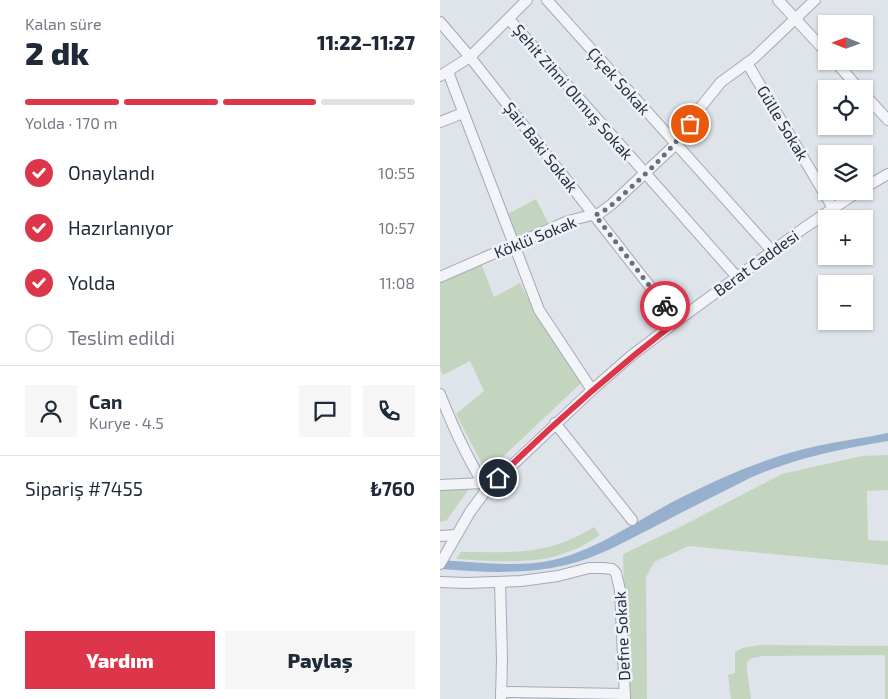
<!DOCTYPE html>
<html lang="tr">
<meta charset="utf-8">
<style>
:root{--surface:#fff;--page:#f6f6f7;--text:#1f2937;--muted:#747a83;--line:#e0e1e3;--accent:#dd364a}
body{margin:0;font-family:"Exo 2",sans-serif;background:var(--page);color:var(--text);height:100vh;display:flex;flex-direction:column;font-size:19px;white-space:nowrap}
*{box-sizing:border-box;margin:0}
p{font-size:16px;color:var(--muted)}
.icon{flex:none;width:28px;height:28px;fill:none;stroke:currentColor;stroke-width:2;stroke-linecap:round;stroke-linejoin:round}
.map{position:relative;flex:1;overflow:hidden}
.panel{display:flex;flex-direction:column;background:var(--surface);width:440px}
.panel>*{flex:none}
.needle{width:32px;rotate:271deg}
.buttons{position:absolute;left:378px;top:15px;display:grid;gap:10px}
.buttons a{display:grid;place-items:center;width:55px;height:55px;border-radius:0px;background:var(--surface);box-shadow:0 1px 4px #0004;font-size:25px}
.pin{position:absolute;display:grid;place-items:center;width:42px;height:42px;color:#fff;margin:-21px;border:2px solid #fff;border-radius:50%;box-shadow:0 1px 5px #0007}
.courier{position:absolute;display:grid;place-items:center;width:50px;height:50px;margin:-25px;border:4px solid #dd364a;border-radius:50%;background:#fff;color:#222;box-shadow:0 1px 6px #0007}
.head em{font-style:normal;font-weight:800}
.head div{display:flex;flex-direction:column-reverse}
.head{display:flex;align-items:center;justify-content:space-between;height:85px;padding:0 25px}
h1{font-size:32px;font-weight:800;line-height:38px}
.bar{display:grid;grid-template-columns:repeat(4,1fr);gap:8px 5px;align-content:center;height:60px;padding:0 25px}
.bar i{height:6px;border-radius:4px;background:var(--line)}
.bar .selected{background:var(--accent)}
.bar p{grid-column:span 4}
.line{display:flex;align-items:center;gap:12px;padding:0 25px;border-top:1px solid var(--line)}
.line div{flex:1}
.round{display:grid;place-items:center;flex:none;width:52px;height:52px;border-radius:0px;background:var(--page)}
ol{padding:0 25px;list-style:none}
li{display:flex;align-items:center;gap:15px;height:55px}
li p{margin-inline-start:auto}
li .icon{padding:5px;border-radius:50%;background:var(--accent);color:#fff;stroke-width:4}
li:last-child{color:var(--muted)}
li i{width:28px;height:28px;border:2px solid var(--line);border-radius:50%}
.button{display:flex;gap:10px;margin-top:auto;padding:10px 25px}
.button a{flex:1;height:58px;border-radius:0px;background:var(--accent);color:#fff;font-size:20px;font-weight:800;line-height:58px;text-align:center}
.button a+a{background:var(--page);color:var(--text)}
main{display:flex;flex:1;min-height:0}
.map>svg:first-child{display:block}
.green{fill:#c4d5bf}
.water{fill:#96b0ce}
.lines{fill:none;stroke-linecap:round;stroke-linejoin:round}
.minor-casing{stroke:#a4aab5;stroke-width:12}
.minor{stroke:#f2f4f8;stroke-width:10}
.done{stroke:#676f7d;stroke-width:5;stroke-dasharray:0 9}
.route{stroke:#dd364a;stroke-width:6}
.labels{text-anchor:middle;stroke-width:5;stroke-linejoin:round;paint-order:stroke}
.street-label{font-size:16px;fill:#263043;stroke:#eff2f7}
</style>
<main>
<section class="panel">
<div class="head"><div><h1>2 dk</h1><p>Kalan süre</p></div><em>11:22–11:27</em></div>
<div class="bar"><i class="selected"></i><i class="selected"></i><i class="selected"></i><i></i><p>Yolda · 170 m</p></div>
<ol>
<li><svg class="icon" aria-label="check" viewBox="0 0 24 24"><path d="M5 12l5 5 9-10"/></svg>Onaylandı<p>10:55</p></li>
<li><svg class="icon" aria-label="check" viewBox="0 0 24 24"><path d="M5 12l5 5 9-10"/></svg>Hazırlanıyor<p>10:57</p></li>
<li><svg class="icon" aria-label="check" viewBox="0 0 24 24"><path d="M5 12l5 5 9-10"/></svg>Yolda<p>11:08</p></li>
<li><i></i>Teslim edildi</li>
</ol>
<div class="line" style="height:90px"><a class="round"><svg class="icon" aria-label="person" viewBox="0 0 24 24"><circle cx="12" cy="8" r="4"/><path d="M4 21q1-7 8-7t8 7"/></svg></a><div><b>Can</b><p>Kurye · 4.5</p></div><a class="round"><svg class="icon" aria-label="chat" viewBox="0 0 24 24"><path d="M4 5h16v11H9l-5 4z"/></svg></a><a class="round"><svg class="icon" aria-label="phone" viewBox="0 0 24 24"><path d="M5 4h4l2 5-3 2q2 4 5 5l2-3 5 2v4C11 20 4 13 5 4z"/></svg></a></div>
<div class="line" style="height:65px"><div>Sipariş #7455</div><b>₺760</b></div>
<div class="button"><a>Yardım</a><a>Paylaş</a></div>
</section>
<div class="map">
<svg width="448" height="699" viewBox="0 0 448 699">
<rect width="100%" height="100%" fill="#dfe3ea"/>
<g class="green">
<path d="M96 199 108 223 75 238 66 215Z"/>
<path d="M41 263 54 297 80 283 100 322 142 382 52 467H48L42 464 16 414 44 391 30 361 3 375 0 368V282Z"/>
<path d="M448 455V490L427 491 428 540 448 541V565L249 546 214 562 206 577 207 699H189L185 633 183 554 244 525 342 474 422 456Z"/>
<path d="M29 489 6 521 0 522V490Z"/>
<path d="M154 527 160 535C149 542 138 549 125 553 96 565 48 561 16 559L21 552C73 552 107 556 154 527Z"/>
<path d="M319 645 448 646V699H445V655L322 656 310 659 307 662V671L311 699H291L288 675 295 673V652L303 648Z"/>
</g>
<path class="water" d="M448 433V441C401 449 356 458 312 477 278 494 244 511 210 529 182 543 156 558 126 565 85 575 41 572 0 569V560C38 562 76 568 113 560 158 550 202 517 242 497 286 475 330 456 377 446 400 441 424 438 448 433Z"/>
<g class="lines">
<defs>
<g id="minor">
<path d="M107 0 332 251"/>
<path d="M338 0 386 52"/>
<path d="M69 19 297 277"/>
<path d="M0 22 30 57 237 321"/>
<path d="M395 61 419 89"/>
<path d="M307 63 393 208"/>
<path d="M8 72 99 310 152 390"/>
<path d="M0 76 30 57 87 0"/>
<path d="M424 94 448 120"/>
<path d="M0 122 23 113"/>
<path d="M424 188 448 174"/>
<path d="M0 277 128 221 160 213 172 204 236 144 260 108 281 82 314 58 375 0"/>
<path d="M0 394C13 427 27 459 47 489"/>
<path d="M115 423 192 520"/>
<path d="M0 485 44 483"/>
<path d="M0 536 16 535"/>
<path d="M0 564 30 512 47 489 152 390 191 356 237 321 364 228 419 191"/>
<path d="M0 582 26 583 81 581 118 576 149 568H163L172 569 176 573 180 590 185 699"/>
<path d="M60 582 62 659 61 699"/>
<path d="M61 692 185 694"/>
</g>
</defs>
<use href="#minor" class="minor-casing"/>
<use href="#minor" class="minor"/>
</g>
<g class="lines">
<path class="done" d="M225 306 155 215C167 211 176 201 186 192 209 171 231 150 250 124"/>
<path class="route" d="M58 478C115 422 174 370 237 321L225 306"/>
</g>
<g class="labels">
<g class="street-label">
<text transform="translate(179 81) rotate(48)" y="6">Çiçek Sokak</text>
<text transform="translate(133 92) rotate(49)" y="6">Şehit Zihni Olmuş Sokak</text>
<text transform="translate(343 123) rotate(59)" y="6">Gülle Sokak</text>
<text transform="translate(101 147) rotate(52)" y="6">Şair Baki Sokak</text>
<text transform="translate(95 237) rotate(-22)" y="6">Köklü Sokak</text>
<text transform="translate(316 263) rotate(-36)" y="6">Berat Caddesi</text>
<text transform="translate(182 636) rotate(-93)" y="6">Defne Sokak</text>
</g>
</g>
</svg>
<div class="buttons">
<a><svg class="needle" viewBox="-14 -14 28 28"><path d="M0-13l5 13h-10z" fill="#e53935"/><path d="M0 13l5-13h-10z" fill="#747a83"/></svg></a>
<a><svg class="icon" aria-label="locate" viewBox="0 0 24 24"><circle cx="12" cy="12" r="6"/><path d="M12 2v4M12 18v4M2 12h4M18 12h4"/></svg></a>
<a><svg class="icon" aria-label="layers" viewBox="0 0 24 24"><path d="M12 4l9 5-9 5-9-5zM3 14l9 5 9-5"/></svg></a>
<a>+</a>
<a>−</a>
</div>
<div class="pin" style="left:250px;top:124px;background:#ea580c"><svg class="icon" aria-label="bag" viewBox="0 0 24 24"><path d="M5 8h14l-1 12H6zM9 8a3 3 0 0 1 6 0"/></svg></div>
<div class="pin" style="left:58px;top:478px;background:#1f2937"><svg class="icon" aria-label="home" viewBox="0 0 24 24"><path d="M3 11l9-7 9 7M6 9v11h12V9"/></svg></div>
<div class="courier" style="left:225px;top:306px"><svg class="icon" aria-label="bike" viewBox="0 0 24 24"><circle cx="6" cy="16" r="4"/><circle cx="18" cy="16" r="4"/><path d="M6 16l4-8h5l3 8M10 8l3 8H6M13 5h3"/></svg></div>
</div>
</main>
